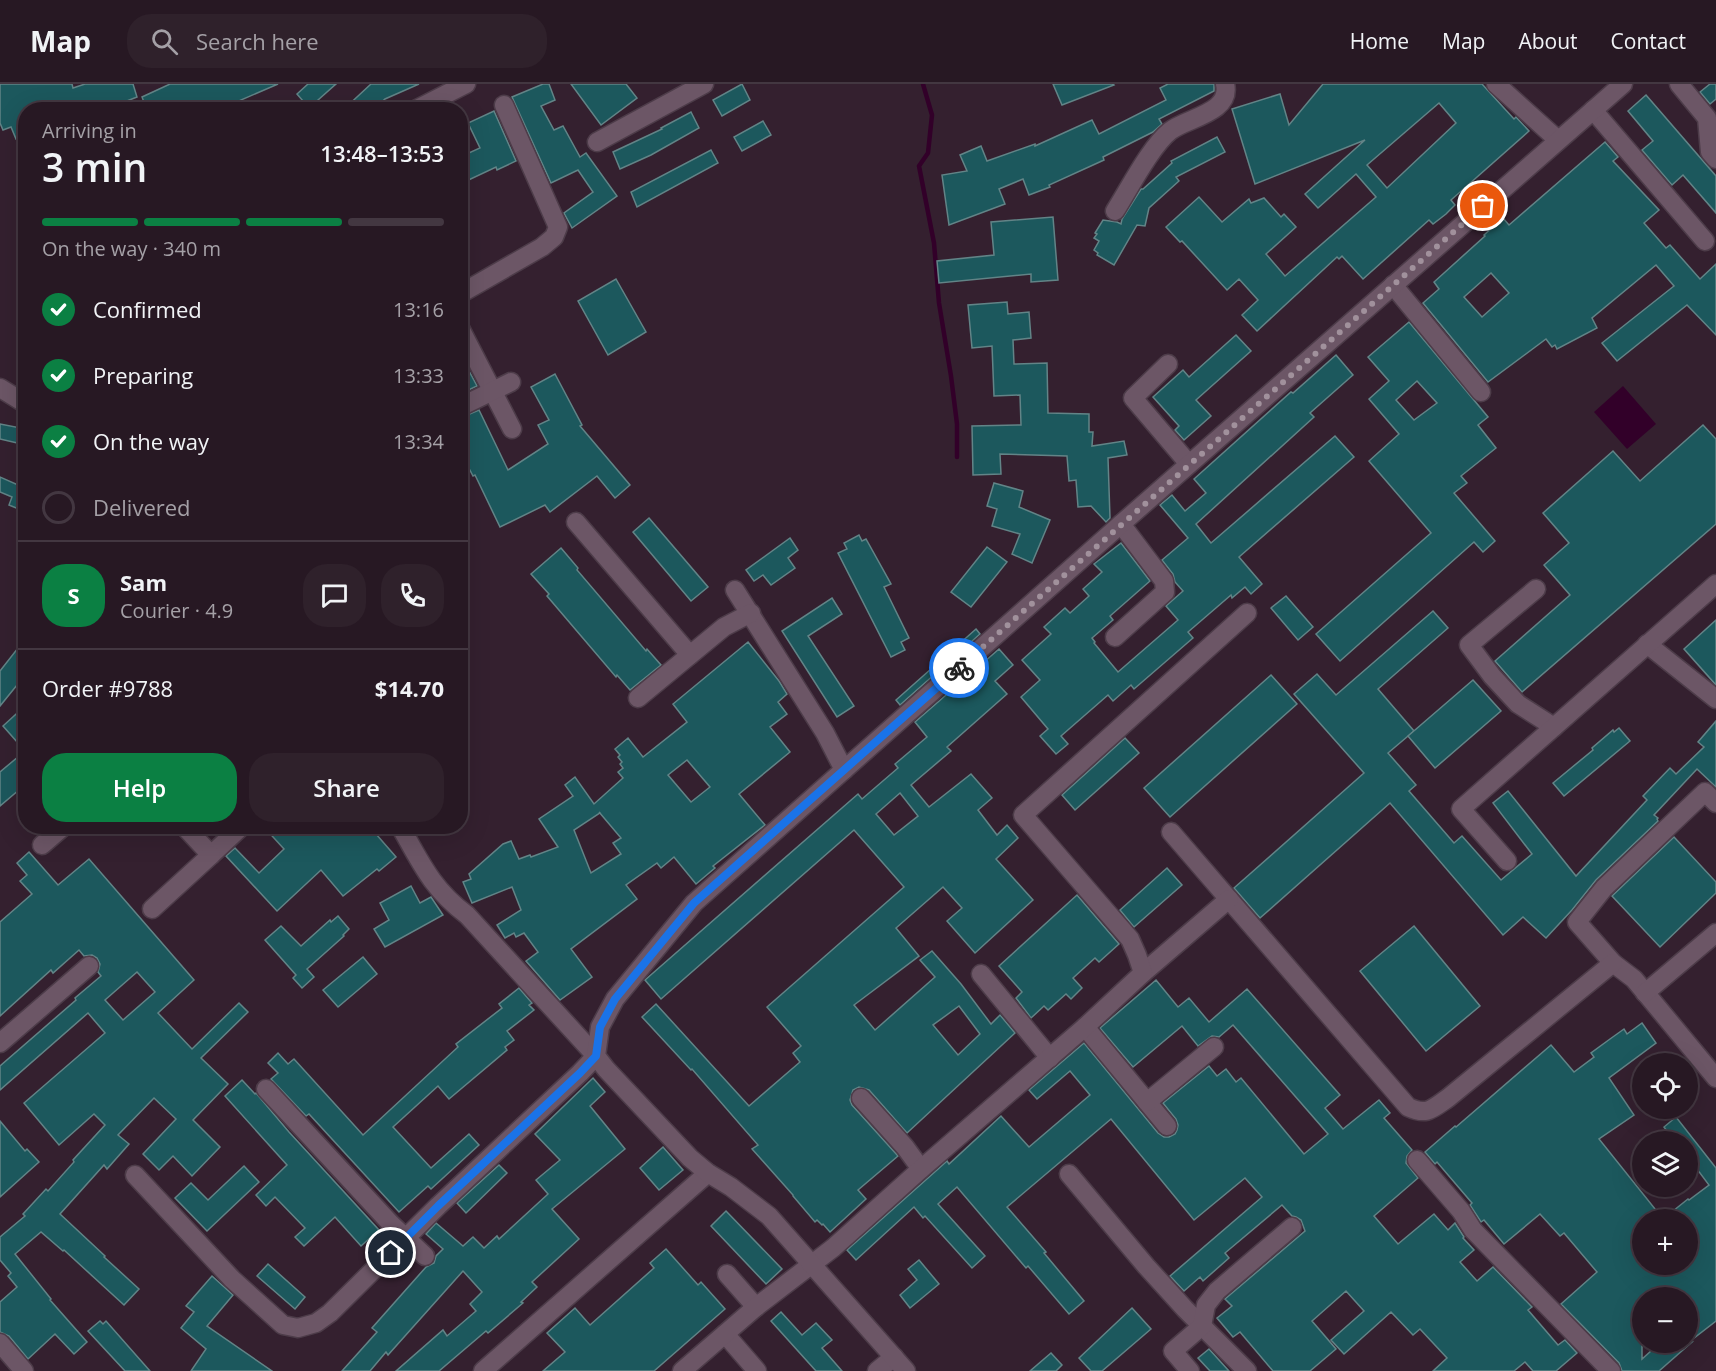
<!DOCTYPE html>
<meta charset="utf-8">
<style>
:root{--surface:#271823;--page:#2f212b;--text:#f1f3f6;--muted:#a4a0a6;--line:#433741;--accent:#0b8043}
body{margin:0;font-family:"Open Sans",sans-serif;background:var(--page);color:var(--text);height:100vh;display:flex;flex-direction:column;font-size:22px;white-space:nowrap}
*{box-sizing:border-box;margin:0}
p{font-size:20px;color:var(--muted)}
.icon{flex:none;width:33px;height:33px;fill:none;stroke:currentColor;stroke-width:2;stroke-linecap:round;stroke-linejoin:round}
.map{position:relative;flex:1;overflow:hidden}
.sheet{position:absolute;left:18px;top:18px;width:450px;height:732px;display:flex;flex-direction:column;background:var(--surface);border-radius:24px;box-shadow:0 6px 24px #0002,0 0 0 2px var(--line)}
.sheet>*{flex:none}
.controls{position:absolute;left:1632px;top:969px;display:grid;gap:12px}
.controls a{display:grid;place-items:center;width:66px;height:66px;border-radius:50%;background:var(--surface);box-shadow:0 6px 24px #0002,0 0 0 2px var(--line);font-size:30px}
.pin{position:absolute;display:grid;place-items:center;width:51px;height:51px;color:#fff;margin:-26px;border:3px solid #fff;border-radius:50%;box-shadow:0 2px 6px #0007}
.courier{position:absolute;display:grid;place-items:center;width:60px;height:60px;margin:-30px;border:4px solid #1a73e8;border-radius:50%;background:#fff;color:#222;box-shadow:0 2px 8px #0007}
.head em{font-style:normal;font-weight:600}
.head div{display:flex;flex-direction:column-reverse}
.head{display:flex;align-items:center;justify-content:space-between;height:102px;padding:0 24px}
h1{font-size:39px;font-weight:600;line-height:45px}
.bar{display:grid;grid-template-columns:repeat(4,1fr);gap:9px 6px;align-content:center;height:72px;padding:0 24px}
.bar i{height:8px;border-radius:4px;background:var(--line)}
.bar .active{background:var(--accent)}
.bar p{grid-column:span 4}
.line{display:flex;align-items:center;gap:15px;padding:0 24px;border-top:2px solid var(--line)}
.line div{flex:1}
.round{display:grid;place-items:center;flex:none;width:63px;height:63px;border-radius:24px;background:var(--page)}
ol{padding:0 24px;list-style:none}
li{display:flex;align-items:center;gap:18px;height:66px}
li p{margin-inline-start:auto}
li .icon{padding:6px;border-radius:50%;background:var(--accent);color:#fff;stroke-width:4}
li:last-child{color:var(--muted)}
li i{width:33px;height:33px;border:3px solid var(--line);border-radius:50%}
.cta{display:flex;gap:12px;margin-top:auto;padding:12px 24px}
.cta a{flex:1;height:69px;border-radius:24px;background:var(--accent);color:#fff;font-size:24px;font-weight:600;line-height:69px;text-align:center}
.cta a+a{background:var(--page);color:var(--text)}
header{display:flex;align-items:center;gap:36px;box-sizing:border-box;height:84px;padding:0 30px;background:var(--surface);border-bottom:2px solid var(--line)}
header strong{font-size:28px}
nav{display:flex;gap:33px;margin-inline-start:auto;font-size:21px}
.search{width:420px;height:54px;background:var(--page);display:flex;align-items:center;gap:15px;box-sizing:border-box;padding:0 21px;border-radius:24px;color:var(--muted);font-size:22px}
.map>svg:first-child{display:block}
.water{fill:#320029}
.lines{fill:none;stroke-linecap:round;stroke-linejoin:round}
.stream{stroke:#320029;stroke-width:4.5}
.building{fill:#1c585d;stroke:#628487;stroke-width:1.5;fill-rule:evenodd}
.minor-casing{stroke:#4d3c49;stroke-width:21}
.minor{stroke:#6c5666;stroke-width:18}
.done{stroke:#a1919c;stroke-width:6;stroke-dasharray:0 10.8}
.route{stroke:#1a73e8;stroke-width:8}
</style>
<header>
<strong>Map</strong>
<div class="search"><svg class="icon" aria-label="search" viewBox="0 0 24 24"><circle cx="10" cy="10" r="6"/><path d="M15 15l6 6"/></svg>Search here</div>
<nav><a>Home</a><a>Map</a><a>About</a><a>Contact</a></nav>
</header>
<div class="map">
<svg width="1716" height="1287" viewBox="0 0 1716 1287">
<rect width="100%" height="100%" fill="#34202f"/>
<path class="water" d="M1623 302 1656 340 1627 365 1594 328Z"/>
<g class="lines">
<path class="stream" d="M923 0 932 31 928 69 919 82 934 159 939 219 951 292 957 340V373"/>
</g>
<g class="building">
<path d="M0 0H72L73 4 85 0H133L137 13 104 26H77L74 18 55 26H26V51L16 55 11 43 3 46 0 39Z"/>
<path d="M170 0H278L218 26H147L142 13Z"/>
<path d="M308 0H336L309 24 297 10Z"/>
<path d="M371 0H419L385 15 373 26H343Z"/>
<path d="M543 0H549L555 16 541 22 554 46 563 42 580 73 586 69 617 112 572 144 564 129 593 108 578 86 551 99 512 13Z"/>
<path d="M571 0H626L637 14 601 41Z"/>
<path d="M742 0 750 16 722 32 713 16Z"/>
<path d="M1053 0H1113L1114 1 1062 21Z"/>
<path d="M1168 0H1214V7L1159 35 1162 40 1153 48 1103 73 1104 76 1049 101 1050 103 1029 111 1023 95 999 105 1005 120 949 141 942 91 967 87 960 71 981 62 987 77 1035 60V62L1092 36 1099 50 1166 16 1160 4Z"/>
<path d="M1323 0H1482L1514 35 1516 33 1529 47 1451 116 1455 121 1446 130 1433 140 1429 136 1363 195 1342 172 1339 175 1337 173 1257 247 1242 231 1258 216 1239 195 1227 206 1182 157 1180 158 1166 143 1199 113 1222 138 1249 115 1251 119 1264 114 1281 133 1284 130 1296 143 1266 170 1285 192 1376 113 1356 90 1318 124 1305 110 1365 56 1255 100 1232 25 1280 10 1289 41ZM1439 19 1456 39 1387 104 1367 81Z"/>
<path d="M1710 0H1716V15L1710 20 1700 8Z"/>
<path d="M1646 11 1716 92V129L1683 91 1672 101 1642 66 1653 57 1628 27Z"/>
<path d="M494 27 516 77 497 86 496 83 460 100V73L480 64 468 39Z"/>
<path d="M691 28 699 44 651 71 620 85 613 68 662 45 661 44Z"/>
<path d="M763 37 771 51 742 67 734 53Z"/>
<path d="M1217 53 1225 68 1176 93 1179 97 1149 124 1145 142 1137 141 1114 181 1097 171 1098 169 1094 166 1099 157 1094 154 1097 150 1095 149 1103 136 1117 138 1121 140 1122 135 1141 105H1143L1172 79 1171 77Z"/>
<path d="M1605 58 1618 73 1613 77 1659 126 1644 139 1666 164 1670 161 1700 195 1716 180V251L1687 221 1617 277 1602 259 1674 202 1656 181 1592 234 1597 244 1557 265 1555 261 1552 263 1546 255 1488 298 1423 219 1439 205 1434 198 1485 152 1484 151 1503 134 1509 141ZM1491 189 1509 209 1482 233 1464 213Z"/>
<path d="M711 66 718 79 637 123 631 108Z"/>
<path d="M1053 133 1058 196 1031 198V190L939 199 937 177 994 171 991 138Z"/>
<path d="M616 195 646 248 608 271 578 217Z"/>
<path d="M1007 218 1008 230 1029 228 1031 254 1013 256 1014 280 1047 279 1048 329 1089 330V348H1093L1092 362 1124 357 1127 371 1108 374 1110 434 1106 438 1091 422 1078 423 1076 396 1069 397 1067 372 1000 370 1001 390 973 391 972 342 1021 341 1020 311 994 312 992 262 972 264 968 221Z"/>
<path d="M1409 238 1488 333 1478 341 1496 364 1461 392 1467 399 1454 409 1495 457 1483 468 1474 458 1340 577 1316 550 1431 449 1369 377 1399 350 1369 315 1389 297 1368 273ZM1417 297 1437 319 1414 336 1396 316Z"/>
<path d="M1236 251 1251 267 1196 316 1211 332 1184 356 1175 346 1179 342 1153 313 1183 286 1189 293Z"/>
<path d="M460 270 477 302 460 310Z"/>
<path d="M1336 271 1353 291 1310 329 1314 333 1196 440 1211 459 1335 352 1354 373 1239 473 1262 500 1251 510 1245 503 1232 514 1231 511 1188 548 1193 554 1134 605 1131 601 1113 617 1108 611 1061 652 1068 660 1056 670 1040 652 1048 645 1021 613 1040 596 1022 576 1051 550 1044 543 1065 524 1070 529 1089 512 1083 505 1102 488 1094 480 1121 459 1150 497 1110 532 1113 536 1092 554 1095 558 1094 559 1118 588 1178 536 1166 522 1183 507 1175 498 1173 490 1162 476 1188 454 1160 421 1172 411 1185 427 1206 409 1194 395 1291 308 1293 309Z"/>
<path d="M555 290 582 341 580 342 630 401 615 414 597 392 550 428 545 421 500 443 475 391 473 392 460 367V334L479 326 508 386 548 360 538 341 549 336 531 303Z"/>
<path d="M0 340 26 345V361L0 355Z"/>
<path d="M1703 341 1716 355V440L1522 608 1495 577 1570 511 1544 481 1569 459 1543 429 1613 367 1640 397Z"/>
<path d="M26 383V428L9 421 12 413 0 408V393L18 401Z"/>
<path d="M994 399 1023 407 1019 423 1050 436 1032 479 1012 470 1020 450 992 442 997 425 987 422Z"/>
<path d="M649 434 708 503 691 517 633 448Z"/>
<path d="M859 451 862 457 866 455 891 500 884 503 909 554 901 558 905 566 891 573 838 469 847 465 844 459Z"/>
<path d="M790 454 798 466 788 474 795 484 771 501 763 491 754 497 746 486Z"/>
<path d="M987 463 1007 478 971 523 951 508Z"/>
<path d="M561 464 578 484 577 486 646 567 647 565 661 581 630 606 617 591 616 593 547 512 549 510 531 490Z"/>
<path d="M1286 512 1313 543 1298 556 1271 524Z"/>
<path d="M832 514 842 530 808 552 854 622 837 633 782 547Z"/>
<path d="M1433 527 1448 544 1378 605 1414 647 1388 669 1416 701 1409 707 1454 759 1462 752 1501 796 1532 770 1493 719 1508 707 1576 792 1647 716 1643 712 1670 684 1676 690 1704 663 1698 658 1716 637V703L1697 685 1654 731 1658 734 1657 735 1658 737 1596 796 1572 826 1546 854 1523 833 1503 851 1390 719 1260 834 1234 804 1364 689 1294 610 1317 590 1336 611Z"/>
<path d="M1716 536V601L1684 565Z"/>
<path d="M976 545 980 550 900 621 896 616Z"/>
<path d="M748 558 779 597 787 610 778 618 787 630 770 643 790 668 739 710 765 741 713 782 715 784 696 800 674 773 661 784 657 779 626 801 637 815 571 865 592 893 560 916 526 877 538 868 524 849 516 853 514 849 505 854 497 841 521 826 512 803 472 819 463 798 471 795 469 790 503 760 511 757 519 775 530 771 531 773 558 763 539 735 573 712 565 701 575 693 594 720 623 694 618 688 623 684 620 680 622 678 618 673 620 671 615 665 628 654 643 673 687 638 673 620ZM687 676 710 703 691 718 668 691ZM599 728 621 754 613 759 621 770 591 789 574 746 600 729Z"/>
<path d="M18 564 26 571V590L0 622V587Z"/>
<path d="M999 565 1013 581 995 597 1007 610 947 663 951 667 911 701 929 723 971 690 992 714 978 726 997 751 1007 741 1018 754 996 775 1033 816 975 869 947 837 962 824 943 803 896 844 919 872 854 921 875 946 935 893 920 876 932 867 961 900 991 940 1000 931 1015 949 907 1049 869 1006 859 1003 853 1006 850 1016 852 1021 898 1072 858 1106 866 1115 830 1148 823 1140 822 1141 817 1136 815 1138 793 1112V1111L752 1065 758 1061 692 985 691 986 642 933 656 920 749 1022 800 978 793 969 801 962 767 923 904 803 854 746 661 915 645 896 858 710 862 715 898 684 895 680 927 653 915 638ZM900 709 918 732 894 751 876 730ZM959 922 980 950 958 971 933 941Z"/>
<path d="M1271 591 1297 620 1170 733 1144 704Z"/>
<path d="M1473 596 1501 627 1435 684 1408 652Z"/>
<path d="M26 621V700L0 722V688L25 667 3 642Z"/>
<path d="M1619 644 1630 657 1564 712 1553 699 1593 666 1592 664 1613 646 1614 648Z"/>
<path d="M1125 654 1139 669 1075 726 1062 711Z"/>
<path d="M263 742H369L396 773 379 787 377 785 343 812 321 786 277 827 226 772 235 764 259 789 284 765Z"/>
<path d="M1674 753 1716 798V809L1660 863 1612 812Z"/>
<path d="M29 768 58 801 89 775 194 896 158 929 192 965 239 919 248 928 201 974 228 1000 193 1036 220 1063 192 1092 173 1072 159 1086 143 1070 176 1035 154 1014 118 1051 129 1060 107 1085 104 1081 60 1130 105 1172 104 1173 139 1205 124 1221 64 1166 63 1167 41 1148 15 1170 51 1215 50 1216 87 1258 74 1270 55 1250 28 1275 9 1252 0 1248V1218L17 1203 8 1192 11 1189 0 1176V1153L25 1132 23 1130 46 1105 48 1107 74 1078 73 1076 105 1041 94 1030 59 1061 24 1019 105 949 88 929 0 1006V982L76 916 75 914 101 892 98 888 100 880 97 874 92 871 84 872 79 866 53 889 51 886 0 932V838L32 810 20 797 27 791 17 779ZM137 888 155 908 123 936 105 916Z"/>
<path d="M1167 784 1182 801 1134 843 1120 826Z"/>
<path d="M411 802 420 819 431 813 443 831 385 863 374 845 389 836 380 819Z"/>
<path d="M1077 811 1119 860 1099 878 1095 874 1073 894 1082 904 1071 915 1066 910 1048 926 1044 922 1031 934 1016 914 1022 908 999 882Z"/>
<path d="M338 832 349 845 343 851 344 852 307 885 314 893 302 904 293 894 296 891 265 856 281 842 301 862 330 836 331 838Z"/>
<path d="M1414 842 1480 922 1426 967 1360 887Z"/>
<path d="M363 873 377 890 338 923 323 906Z"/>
<path d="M1156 896 1178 923 1189 914 1209 938 1247 905 1340 1011 1325 1024 1343 1045 1379 1016 1390 1029 1384 1034 1412 1066 1407 1072 1406 1079 1418 1094 1374 1132 1398 1160 1434 1130 1448 1146 1455 1139 1464 1153 1463 1154 1474 1166 1460 1178 1477 1197 1493 1183 1532 1223 1528 1226 1558 1261 1565 1256 1577 1269 1556 1287H1533L1525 1278 1514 1287H1433L1447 1274 1420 1245 1413 1251 1391 1228 1344 1270 1331 1256 1364 1227 1346 1207 1312 1237 1336 1265 1310 1287H1273L1240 1248 1233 1253 1217 1234 1232 1222 1225 1215 1305 1147 1301 1136 1296 1133 1292 1132 1282 1121 1225 1169 1229 1174 1203 1197 1200 1193 1184 1207 1170 1192 1262 1113 1245 1094 1194 1136 1111 1035 1007 1123 1046 1168 1044 1169 1084 1217 1069 1230 1028 1182 1026 1184 957 1103 938 1120 985 1172 972 1184 925 1132 923 1134 914 1123 856 1176 847 1166 937 1086 947 1077 949 1080 1001 1032 1029 1063 1090 1011 1070 987 1037 1015 1029 1006 1084 959 1158 1049 1164 1053H1169L1175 1050 1177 1046 1178 1041 1176 1035 1163 1019 1209 982 1217 992 1226 985 1236 998 1241 994 1304 1070 1328 1050 1233 941 1219 953 1212 952 1198 962 1182 942 1133 983 1100 944Z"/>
<path d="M519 904 532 919 529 921 534 926 507 947 514 956 505 963 507 966 449 1015 438 1002 393 1043 431 1084 469 1050 479 1061 431 1105 428 1102 399 1128 309 1030 306 1032 271 995 278 989 268 979 278 969 288 980 294 975 363 1051 458 963 456 960 502 924 499 920Z"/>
<path d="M1642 939 1656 959 1609 994 1634 1031 1599 1055 1663 1135 1688 1115 1689 1116 1709 1101 1688 1073V1058H1675L1664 1043 1676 1033 1716 1084V1237L1689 1258H1692L1659 1287H1622L1619 1279 1561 1220 1597 1188 1564 1149 1560 1152 1540 1130 1504 1160 1484 1136 1481 1138 1470 1121 1472 1119 1437 1078 1435 1080 1425 1068 1455 1042 1456 1043 1551 961 1574 988 1594 973 1591 969 1610 955 1624 945 1627 950ZM1642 1136H1688V1180H1642ZM1642 1214H1688V1258H1661L1642 1275Z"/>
<path d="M593 994 605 1008 590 1022 625 1065 552 1125 579 1155 532 1198 537 1203 521 1218 523 1219 488 1249 486 1247 439 1287H396L443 1246 447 1252 476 1227 470 1220 482 1208 463 1187 388 1271 386 1268 370 1287H342L377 1248 372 1244 426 1183 434 1179 436 1172 443 1165 426 1150 436 1139 463 1162 473 1153 484 1164 497 1152 499 1155 548 1110 536 1096 560 1076 535 1050Z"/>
<path d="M242 996 255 1010 256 1009 289 1048 379 1146 361 1162 335 1133 304 1162 295 1153 305 1144 275 1113 266 1122 256 1111 287 1081 225 1012Z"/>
<path d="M0 1037 25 1067 27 1065 39 1078 0 1113Z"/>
<path d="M663 1063 683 1086 659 1106 640 1084Z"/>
<path d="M499 1081 507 1089 466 1129 457 1119Z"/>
<path d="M244 1082 259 1098 207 1147 175 1114 191 1099 208 1116Z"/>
<path d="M726 1127 782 1185 766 1200 711 1142Z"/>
<path d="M666 1165 698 1201 701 1198 725 1225 654 1287H543L565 1268 547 1249 575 1224 590 1241 654 1184 650 1179Z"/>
<path d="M919 1176 939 1200 910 1224 900 1211 917 1196 908 1185Z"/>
<path d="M268 1180 305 1213 295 1225 257 1192Z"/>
<path d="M212 1192 233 1211 207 1242 272 1287H191L206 1265 181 1244 194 1228 186 1222Z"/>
<path d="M1132 1224 1151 1245 1102 1287H1091L1079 1274Z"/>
<path d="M781 1228 802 1251 816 1239 832 1256 822 1264 842 1287H816L771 1237Z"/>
<path d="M100 1237 103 1240 106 1237 150 1287H125L88 1247Z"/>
<path d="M1209 1265 1229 1287H1210L1198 1274Z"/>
<path d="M1051 1269 1062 1281 1056 1287H1030Z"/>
</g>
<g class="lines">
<defs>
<g id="minor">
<path d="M1496 0 1558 56"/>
<path d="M1679 0 1707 34 1710 68 1716 75"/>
<path d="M415 26 466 0"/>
<path d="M1593 26 1705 157"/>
<path d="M597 58 704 0"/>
<path d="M1115 127C1129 105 1151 62 1170 47 1186 34 1232 29 1225 0"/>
<path d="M1393 201 1481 308"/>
<path d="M460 210 542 163 554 153 558 143 504 21"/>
<path d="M460 244 512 345"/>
<path d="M1168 280 1133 314 1189 380"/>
<path d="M0 304 26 320"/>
<path d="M460 323 511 298"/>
<path d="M576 438 690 571"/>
<path d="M1536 505 1469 561 1492 592 1518 620 1554 643"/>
<path d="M735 506 825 649 844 686"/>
<path d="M1115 553 1165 508 1164 497 1121 440"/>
<path d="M1647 560 1716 615"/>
<path d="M638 614 724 543 751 529"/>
<path d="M1716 719 1705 708 1604 804 1577 838 1613 879 1634 895 1716 994"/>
<path d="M184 742 211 771 242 742"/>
<path d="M1171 748 1408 1023C1427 1032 1432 1025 1448 1014L1613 879"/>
<path d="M42 761 64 742"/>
<path d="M1507 777 1461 725 1716 500"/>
<path d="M152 825 211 771"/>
<path d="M1143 889 1229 815"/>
<path d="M981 890 1050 974"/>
<path d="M1645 909 1716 849"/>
<path d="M1085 943 1167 1042"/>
<path d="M0 959 89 882"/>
<path d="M266 1005 391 1140 425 1172"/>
<path d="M861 1014 905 1063 921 1085"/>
<path d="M1147 1018 1214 963"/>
<path d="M1417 1076 1461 1127 1473 1146 1611 1287"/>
<path d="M1069 1090 1146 1182 1185 1225 1247 1287"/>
<path d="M135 1091 232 1195 283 1241 298 1244 316 1239 330 1229 438 1122 580 989 596 972 467 831C432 805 421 779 400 742"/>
<path d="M727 1190 756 1223"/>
<path d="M725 1250 757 1287"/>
<path d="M0 1259 24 1287"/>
<path d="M483 1287 708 1089"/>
<path d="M682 1287 756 1223 833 1164 921 1085 1085 943 1143 889 1137 871 1130 855 1023 731 1247 529"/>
<path d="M877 1287 894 1273"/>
<path d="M906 1287 769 1132 731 1103 708 1089 690 1074 606 985 596 972 600 943 615 915 694 819 1121 440 1623 0"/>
<path d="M1190 1287 1173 1267 1202 1242 1206 1221 1217 1207 1292 1143"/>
</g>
</defs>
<use href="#minor" class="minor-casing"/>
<use href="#minor" class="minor"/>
</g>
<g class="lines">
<path class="done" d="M959 584 1483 122"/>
<path class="route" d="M391 1169 438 1122 580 989 596 972 600 943 615 915 694 819 959 584"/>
</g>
</svg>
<div class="controls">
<a><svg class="icon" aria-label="locate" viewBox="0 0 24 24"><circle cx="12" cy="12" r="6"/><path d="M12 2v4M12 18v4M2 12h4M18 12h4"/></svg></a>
<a><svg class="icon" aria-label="layers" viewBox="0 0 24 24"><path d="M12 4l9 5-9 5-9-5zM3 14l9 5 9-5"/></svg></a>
<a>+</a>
<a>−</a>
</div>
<div class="pin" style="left:1483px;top:122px;background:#ea580c"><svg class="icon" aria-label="bag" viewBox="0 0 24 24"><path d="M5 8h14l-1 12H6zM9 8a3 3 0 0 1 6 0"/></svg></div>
<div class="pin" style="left:391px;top:1169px;background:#1f2937"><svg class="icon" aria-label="home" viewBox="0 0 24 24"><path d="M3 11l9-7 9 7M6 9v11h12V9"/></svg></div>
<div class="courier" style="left:959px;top:584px"><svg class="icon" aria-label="bike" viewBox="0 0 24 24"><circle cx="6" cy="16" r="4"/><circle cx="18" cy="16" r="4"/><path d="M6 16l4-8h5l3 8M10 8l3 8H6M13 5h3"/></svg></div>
<section class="sheet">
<div class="head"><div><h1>3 min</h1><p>Arriving in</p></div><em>13:48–13:53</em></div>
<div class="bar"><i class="active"></i><i class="active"></i><i class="active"></i><i></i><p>On the way · 340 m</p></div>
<ol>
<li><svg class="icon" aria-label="check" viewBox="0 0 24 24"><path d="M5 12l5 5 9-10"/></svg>Confirmed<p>13:16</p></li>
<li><svg class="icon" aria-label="check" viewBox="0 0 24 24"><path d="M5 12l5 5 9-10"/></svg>Preparing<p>13:33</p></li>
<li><svg class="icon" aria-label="check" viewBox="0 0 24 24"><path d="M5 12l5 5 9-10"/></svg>On the way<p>13:34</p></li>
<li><i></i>Delivered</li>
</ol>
<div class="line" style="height:108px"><b class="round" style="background:var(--accent);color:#fff">S</b><div><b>Sam</b><p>Courier · 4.9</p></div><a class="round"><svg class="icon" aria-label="chat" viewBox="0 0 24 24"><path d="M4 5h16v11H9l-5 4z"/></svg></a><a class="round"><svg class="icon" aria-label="phone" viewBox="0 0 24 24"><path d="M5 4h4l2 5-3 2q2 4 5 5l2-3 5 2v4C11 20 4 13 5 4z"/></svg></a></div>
<div class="line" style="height:78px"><div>Order #9788</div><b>$14.70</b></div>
<div class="cta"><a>Help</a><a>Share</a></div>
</section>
</div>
